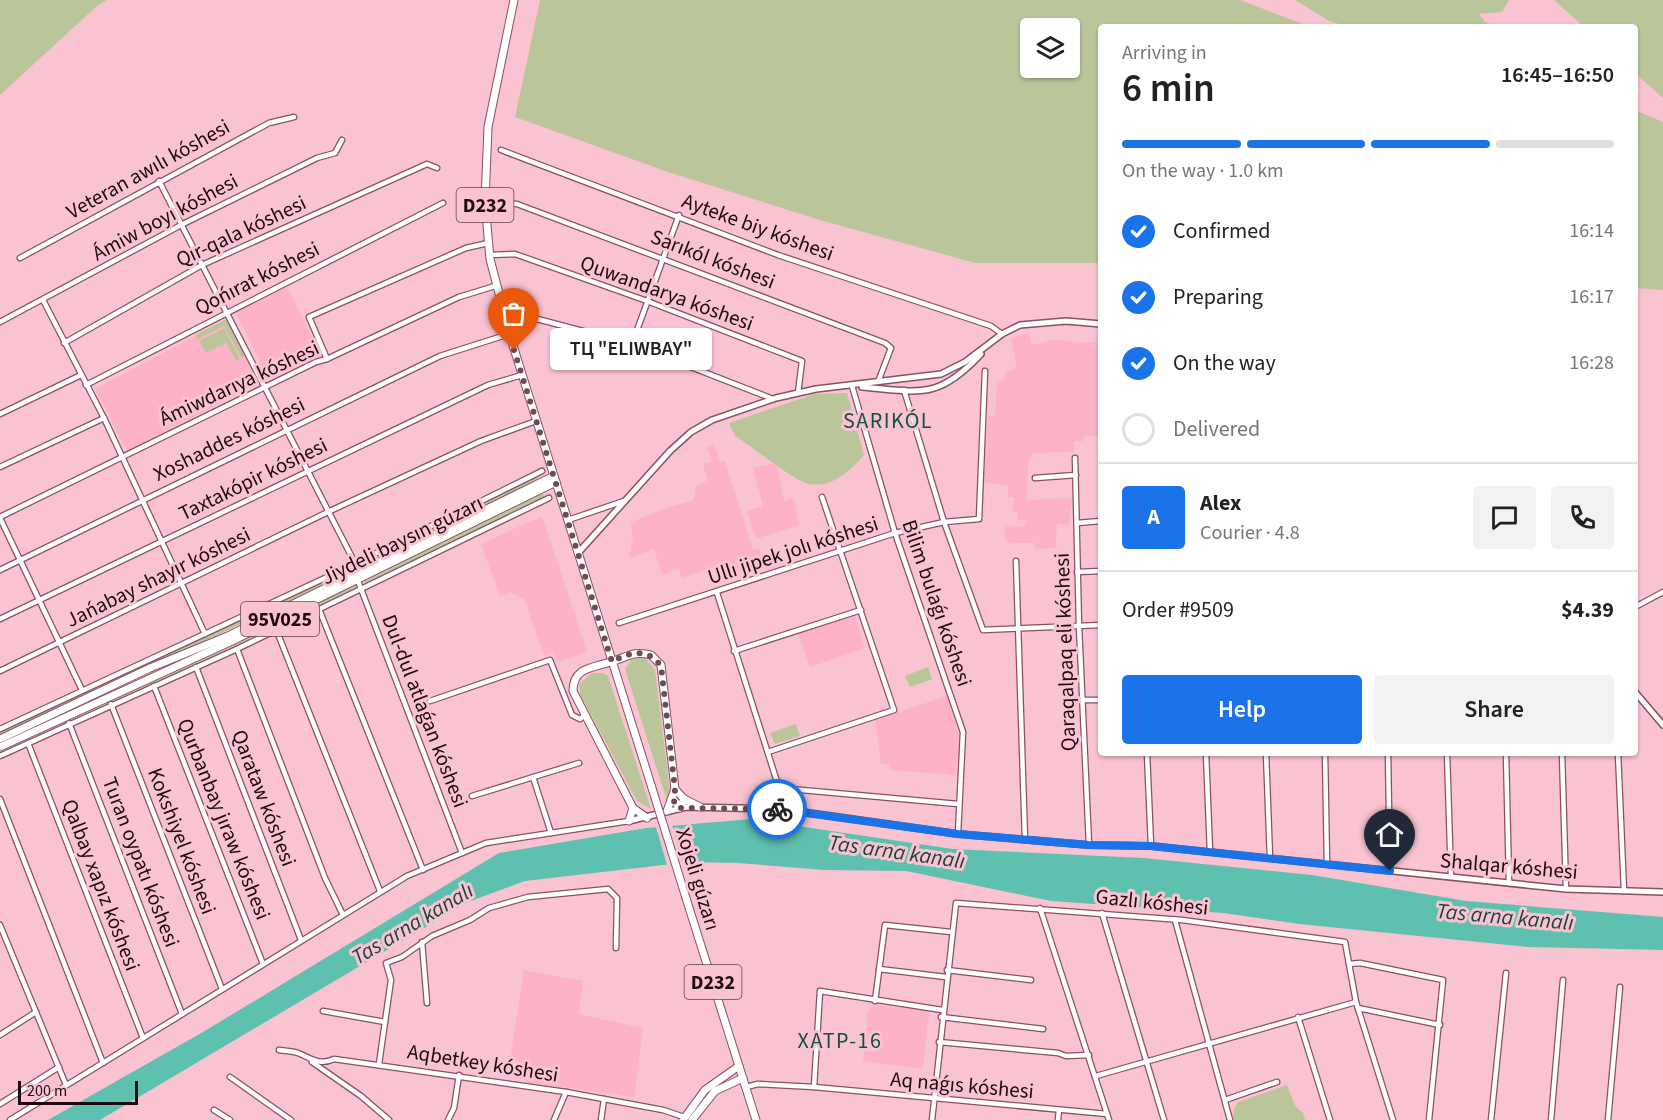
<!DOCTYPE html>
<meta charset="utf-8">
<style>
:root{--surface:#fff;--page:#f2f2f2;--text:#222;--muted:#767676;--line:#e0e0e0;--accent:#1a73e8}
body{margin:0;font-family:"Source Sans 3",sans-serif;background:var(--page);color:var(--text);height:100vh;display:flex;flex-direction:column;font-size:22px;white-space:nowrap}
*{box-sizing:border-box;margin:0}
p{font-size:20px;color:var(--muted)}
.icon{flex:none;width:33px;height:33px;fill:none;stroke:currentColor;stroke-width:2;stroke-linecap:round;stroke-linejoin:round}
.map{position:relative;flex:1;overflow:hidden}
.details{position:absolute;left:1098px;top:24px;width:540px;height:732px;display:flex;flex-direction:column;background:var(--surface);border-radius:6px;box-shadow:0 2px 4px #0004}
.details>*{flex:none}
.fabs{position:absolute;left:1020px;top:18px;display:grid;gap:12px}
.fabs a{display:grid;place-items:center;width:60px;height:60px;border-radius:6px;background:var(--surface);box-shadow:0 2px 4px #0004;font-size:30px}
.scale{position:absolute;left:18px;bottom:15px;width:120px;box-sizing:border-box;padding-left:6px;border:3px solid #200a11;border-top:0;font-size:16px;line-height:21px;white-space:nowrap;color:#200a11;-webkit-text-stroke:4px #fac3d2;paint-order:stroke}
.pin{position:absolute;display:grid;place-items:center;width:51px;height:51px;color:#fff;margin:-62px -26px;border-radius:50% 50% 50% 0;rotate:-45deg;box-shadow:0 0 6px #0007}
.pin .icon{rotate:45deg}
.courier{position:absolute;display:grid;place-items:center;width:60px;height:60px;margin:-30px;border:4px solid #1a73e8;border-radius:50%;background:#fff;color:#222;box-shadow:0 2px 8px #0007}
.bubble{position:absolute;height:42px;border-radius:6px;background:var(--surface);box-shadow:0 2px 4px #0004;font-size:20px;font-weight:600;line-height:42px;text-align:center}
.head em{font-style:normal;font-weight:600}
.head div{display:flex;flex-direction:column-reverse}
.head{display:flex;align-items:center;justify-content:space-between;height:102px;padding:0 24px}
h1{font-size:39px;font-weight:600;line-height:45px}
.bar{display:grid;grid-template-columns:repeat(4,1fr);gap:9px 6px;align-content:center;height:72px;padding:0 24px}
.bar i{height:8px;border-radius:4px;background:var(--line)}
.bar .current{background:var(--accent)}
.bar p{grid-column:span 4}
.line{display:flex;align-items:center;gap:15px;padding:0 24px;border-top:2px solid var(--line)}
.line div{flex:1}
.round{display:grid;place-items:center;flex:none;width:63px;height:63px;border-radius:6px;background:var(--page)}
ol{padding:0 24px;list-style:none}
li{display:flex;align-items:center;gap:18px;height:66px}
li p{margin-inline-start:auto}
li .icon{padding:6px;border-radius:50%;background:var(--accent);color:#fff;stroke-width:4}
li:last-child{color:var(--muted)}
li i{width:33px;height:33px;border:3px solid var(--line);border-radius:50%}
.cta{display:flex;gap:12px;margin-top:auto;padding:12px 24px}
.cta a{flex:1;height:69px;border-radius:6px;background:var(--accent);color:#fff;font-size:24px;font-weight:600;line-height:69px;text-align:center}
.cta a+a{background:var(--page);color:var(--text)}
.map>svg:first-child{display:block}
.built{fill:#fdb2c8}
.green{fill:#bac69a;fill-rule:evenodd}
.water{fill:#5ec1af}
.pier{fill:#fac3d2}
.lines{fill:none;stroke-linecap:round;stroke-linejoin:round}
.minor-casing{stroke:#8a5062;stroke-width:7}
.tertiary-casing{stroke:#8a5062;stroke-width:8}
.primary-casing{stroke:#8a5062;stroke-width:9}
.minor{stroke:#fff;stroke-width:4.5}
.tertiary{stroke:#fff;stroke-width:5}
.primary{stroke:#fff;stroke-width:7}
.primary-bridge-casing{stroke:#8a5062;stroke-width:9;stroke-linecap:butt}
.primary-bridge{stroke:#fff;stroke-width:7}
.done{stroke:#6c4b55;stroke-width:6;stroke-dasharray:0 10.8}
.route{stroke:#1a73e8;stroke-width:8}
.labels{text-anchor:middle;stroke-width:6;stroke-linejoin:round;paint-order:stroke}
.shield{fill:#fac3d2;stroke:#61424b;stroke-width:1.5}
.shield-label{font-size:20px;font-weight:bold;fill:#200a11}
.street-label{font-size:21px;fill:#200a11;stroke:#fac3d2}
.neighbourhood-label{font-size:22px;letter-spacing:1.5px;fill:#134d44;stroke:#fac3d2}
.water-label{font-size:22px;font-style:italic;fill:#17443c;stroke:#fac3d2}
</style>
<div class="map">
<svg width="1663" height="1120" viewBox="0 0 1663 1120">
<rect width="100%" height="100%" fill="#fac3d2"/>
<g class="built">
<path d="M287 287 320 353 268 379 236 313Z"/>
<path d="M227 319 261 382 127 451 95 389Z"/>
<path d="M1029 333 1032 345 1052 340 1101 343V436H1084V441H1074V452L1033 453 1028 462 1027 500 1072 498 1069 525 1057 524 1056 548 1035 549V543H1009L1005 539V525L1021 527 1025 526 1026 520H1018V512H1013L1014 497H1008V486L984 482 988 416H995L997 383 1004 379 1005 372 1017 368 1011 338Z"/>
<path d="M714 444 720 462 725 461 753 550 759 548 763 561 731 572 733 578 724 581 719 565 682 578 679 569 662 575 654 549 629 558 633 537 630 523 663 509 694 500 696 486 708 482 703 464 712 462 707 447Z"/>
<path d="M776 463 784 501 793 498 800 525 756 539 747 511 763 506 753 468Z"/>
<path d="M542 516 587 652 557 662 553 652 544 655 524 599 510 592 500 596 481 544Z"/>
<path d="M854 614 865 648 810 667 798 633Z"/>
<path d="M947 696 959 736 956 775 890 770 889 765 881 763 875 720Z"/>
<path d="M524 970 583 981 579 1014 643 1028 634 1097 526 1082 529 1064 510 1061Z"/>
<path d="M874 1005 929 1011 923 1069 863 1061 864 1051 874 1052 875 1044 865 1043 868 1012Z"/>
</g>
<g class="green">
<path d="M0 0H107L97 6 0 95Z"/>
<path d="M540 0H1240L1311 27H1101V263H975L820 220 668 172 515 117ZM1030 28H1070V68H1030Z"/>
<path d="M1295 0H1509L1502 12 1479 14 1485 22 1498 27 1403 24 1349 27 1329 21Z"/>
<path d="M1554 0H1663V98L1635 73V27H1584Z"/>
<path d="M1635 110 1663 122V290L1635 288Z"/>
<path d="M227 319 246 355 242 358 224 326 198 339 195 335Z"/>
<path d="M224 328 240 359 236 361 226 343 206 353 199 341Z"/>
<path d="M847 393 864 455C850 471 832 488 809 484 796 482 750 445 735 436L729 423 814 394Z"/>
<path d="M537 476 538 480 364 566H359Z"/>
<path d="M542 492 545 498 366 585 364 582Z"/>
<path d="M353 567V572L0 736V731Z"/>
<path d="M356 585 357 589C239 646 118 697 0 754V750L227 648Z"/>
<path d="M638 658 646 659 655 670 670 791 668 804 625 669 631 660Z"/>
<path d="M928 667 932 679 910 687 905 676Z"/>
<path d="M592 673H603L608 676 651 809 637 801 581 696 579 684Z"/>
<path d="M796 724 800 736 775 744 770 733Z"/>
<path d="M1287 1085 1295 1106 1303 1113 1305 1120H1234L1233 1111 1238 1102Z"/>
</g>
<path class="water" d="M751 819 953 849 1144 858 1312 875 1466 901 1663 917V950L1528 947 1299 924 1223 913 1051 901 906 871 824 870 738 863 689 862 525 881 468 902 100 1120H48L203 1032 499 853 646 828Z"/>
<path class="pier" d="M671 822 681 855 683 866 668 868 655 824Z"/>
<g class="lines">
<defs>
<g id="minor">
<path d="M501 150 778 255 991 326 1002 334"/>
<path d="M159 181 359 571"/>
<path d="M485 202 517 204 885 343 891 348 878 382"/>
<path d="M489 255 515 254 647 301 802 361 798 393"/>
<path d="M20 258 269 123 294 117"/>
<path d="M43 300 104 418 205 634"/>
<path d="M506 321 526 316 632 344 773 399"/>
<path d="M0 322 183 224 317 158 335 153 342 140"/>
<path d="M64 343 202 265 427 164 437 168"/>
<path d="M632 344 679 215"/>
<path d="M327 359 309 317 466 248 488 243"/>
<path d="M86 385 443 203"/>
<path d="M852 386 895 533 963 732 958 834"/>
<path d="M904 390 944 522 983 630 1101 625"/>
<path d="M0 414 81 375"/>
<path d="M1075 458 1079 626 1089 845"/>
<path d="M0 467 104 418"/>
<path d="M1035 478 1076 475"/>
<path d="M0 517 316 362 327 359 459 297 495 286"/>
<path d="M0 518 82 690"/>
<path d="M568 520 624 501"/>
<path d="M1077 523 1101 521"/>
<path d="M1016 561 1025 840"/>
<path d="M0 570 440 356 509 334"/>
<path d="M1077 572 1101 571"/>
<path d="M358 581 462 853"/>
<path d="M717 593 779 788 782 809"/>
<path d="M1635 607 1663 592"/>
<path d="M319 609 423 870"/>
<path d="M0 619 488 385 522 375"/>
<path d="M619 623 895 533 944 522 979 519 985 371"/>
<path d="M276 629 380 891"/>
<path d="M237 649 325 878 343 915"/>
<path d="M734 651 861 610"/>
<path d="M196 667 301 940"/>
<path d="M0 671 330 511 481 441 536 421"/>
<path d="M154 686 263 964"/>
<path d="M1083 700H1101"/>
<path d="M430 701 550 660 572 715 580 719 585 715"/>
<path d="M111 704 222 989"/>
<path d="M69 723 182 1014"/>
<path d="M0 729 338 572 542 471"/>
<path d="M28 743 143 1038"/>
<path d="M768 752 894 710 822 497"/>
<path d="M1147 753 1151 846"/>
<path d="M1206 753 1210 852"/>
<path d="M1266 753 1270 858"/>
<path d="M1325 753 1327 864"/>
<path d="M1388 753 1390 871"/>
<path d="M1447 753 1451 877"/>
<path d="M1506 753 1509 883"/>
<path d="M1562 753 1566 889"/>
<path d="M1618 753 1624 891"/>
<path d="M0 756 237 649 549 498"/>
<path d="M533 777 551 833"/>
<path d="M779 788 958 804"/>
<path d="M472 796 579 763"/>
<path d="M0 799 103 1063"/>
<path d="M1040 908 1109 1120"/>
<path d="M1102 913 1164 1120"/>
<path d="M1175 920 1230 1120"/>
<path d="M0 925 66 1085"/>
<path d="M422 942 427 1003"/>
<path d="M1349 964 1360 963 1443 980 1429 1120"/>
<path d="M879 969 946 977"/>
<path d="M947 970 1031 980"/>
<path d="M875 1001 885 925 951 932"/>
<path d="M1358 1008 1440 1025"/>
<path d="M323 1011 385 1022"/>
<path d="M941 1017 1043 1029"/>
<path d="M1298 1017 1330 1120"/>
<path d="M0 1035 36 1012"/>
<path d="M939 1042 1058 1053 1066 1056 1089 1055"/>
<path d="M279 1050C285 1051 292 1051 298 1053 311 1058 319 1066 334 1059L566 1092 663 1110 684 1117"/>
<path d="M312 1062 361 1096 389 1120"/>
<path d="M379 1064 391 980 386 963 402 957 432 936 470 920 489 908 528 897 608 889 617 898 616 948"/>
<path d="M1096 1076 1356 1002"/>
<path d="M230 1077 291 1120"/>
<path d="M746 1087 758 1084 814 1087 1107 1114"/>
<path d="M814 1087 820 991 942 1010"/>
<path d="M1225 1100 1277 1082"/>
<path d="M0 1104 59 1067"/>
<path d="M214 1110 230 1120"/>
<path d="M10 1120 407 876 486 843 629 821"/>
<path d="M448 1120 454 1108 459 1075"/>
<path d="M554 1120 566 1092"/>
<path d="M601 1120 604 1099"/>
<path d="M932 1120 956 903 1182 920 1345 942 1356 1002 1393 1120"/>
<path d="M1058 1120 1059 1110"/>
<path d="M1491 1120 1506 973"/>
<path d="M1551 1120 1563 980"/>
<path d="M1608 1120 1620 987"/>
</g>
<g id="tertiary">
<path d="M862 387C921 392 938 400 981 354"/>
<path d="M578 553 670 451 691 432 712 420 776 398 816 389 941 374 965 362 1002 334 1020 325 1066 321 1101 324"/>
<path d="M1635 692 1663 725"/>
<path d="M629 821 686 807 782 809 958 834 1089 845 1151 846 1566 889 1663 892"/>
</g>
<g id="primary">
<path d="M514 0 488 127 485 202 490 259 511 339 652 788"/>
<path d="M0 739 150 668 228 636 554 476"/>
<path d="M0 747 232 641 556 482"/>
<path d="M675 789 684 799 700 807"/>
<path d="M673 799 680 808 684 799"/>
<path d="M647 818 633 808 573 691C573 667 593 668 610 662 626 658 633 650 651 655L661 665 675 789 667 811"/>
<path d="M629 821 633 808"/>
<path d="M686 898 756 1120"/>
<path d="M683 1120 705 1090 739 1066"/>
<path d="M692 1120 715 1091 743 1078"/>
</g>
</defs>
<use href="#minor" class="minor-casing"/>
<use href="#tertiary" class="tertiary-casing"/>
<use href="#primary" class="primary-casing"/>
<use href="#minor" class="minor"/>
<use href="#tertiary" class="tertiary"/>
<use href="#primary" class="primary"/>
<defs>
<path id="primary-bridge" d="M652 788 686 898"/>
</defs>
<use href="#primary-bridge" class="primary-bridge-casing"/>
<use href="#primary-bridge" class="primary-bridge"/>
</g>
<g class="lines">
<path class="done" d="M514 350 612 662C629 652 647 647 661 666L675 789 674 804 680 808 777 809"/>
<path class="route" d="M777 809 958 834 1089 845 1151 846 1390 871"/>
</g>
<g class="labels">
<g class="shield">
<rect x="456.5" y="188" width="57" height="34" rx="4.5"/>
<rect x="241" y="602" width="78" height="34" rx="4.5"/>
<rect x="684.5" y="965" width="57" height="34" rx="4.5"/>
</g>
<g class="shield-label">
<text x="485" y="212">D232</text>
<text x="280" y="626">95V025</text>
<text x="713" y="989">D232</text>
</g>
<g class="street-label">
<text transform="translate(148 169) rotate(-29)" y="7">Veteran awılı kóshesi</text>
<text transform="translate(165 217) rotate(-28)" y="7">Ámiw boyı kóshesi</text>
<text transform="translate(758 227) rotate(20)" y="7">Ayteke biy kóshesi</text>
<text transform="translate(241 231) rotate(-25)" y="7">Qır-qala kóshesi</text>
<text transform="translate(713 259) rotate(21)" y="7">Sarıkól kóshesi</text>
<text transform="translate(257 278) rotate(-27)" y="7">Qońırat kóshesi</text>
<text transform="translate(667 293) rotate(20)" y="7">Quwandarya kóshesi</text>
<text transform="translate(239 383) rotate(-25)" y="7">Ámiwdarıya kóshesi</text>
<text transform="translate(229 439) rotate(-26)" y="7">Xoshaddes kóshesi</text>
<text transform="translate(253 479) rotate(-26)" y="7">Taxtakópir kóshesi</text>
<text transform="translate(402 540) rotate(-26)" y="7">Jiydeli baysın gúzarı</text>
<text transform="translate(793 550) rotate(-18)" y="7">Ullı jipek jolı kóshesi</text>
<text transform="translate(158 577) rotate(-26)" y="7">Jańabay shayır kóshesi</text>
<text transform="translate(937 603) rotate(71)" y="7">Bilim bulaǵı kóshesi</text>
<text transform="translate(1065 652) rotate(-92)" y="7">Qaraqalpaq eli kóshesi</text>
<text transform="translate(425 711) rotate(69)" y="7">Dul-dul atlaǵan kóshesi</text>
<text transform="translate(264 798) rotate(69)" y="7">Qarataw kóshesi</text>
<text transform="translate(224 819) rotate(68)" y="7">Qurbanbay jıraw kóshesi</text>
<text transform="translate(182 841) rotate(69)" y="7">Kokshiyel kóshesi</text>
<text transform="translate(141 862) rotate(69)" y="7">Turan oypatı kóshesi</text>
<text transform="translate(1509 866) rotate(5)" y="7">Shalqar kóshesi</text>
<text transform="translate(698 879) rotate(73)" y="7">Xojeli gúzarı</text>
<text transform="translate(101 885) rotate(69)" y="7">Qalbay xapız kóshesi</text>
<text transform="translate(1152 902) rotate(6)" y="7">Gazlı kóshesi</text>
<text transform="translate(483 1063) rotate(9)" y="7">Aqbetkey kóshesi</text>
<text transform="translate(962 1085) rotate(5)" y="7">Aq naǵıs kóshesi</text>
</g>
<g class="neighbourhood-label">
<text x="888" y="428">SARIKÓL</text>
<text x="840" y="1048">XATP-16</text>
</g>
<g class="water-label">
<text transform="translate(897 851) rotate(8)" y="8">Tas arna kanalı</text>
<text transform="translate(1505 916) rotate(5)" y="8">Tas arna kanalı</text>
<text transform="translate(412 923) rotate(-31)" y="8">Tas arna kanalı</text>
</g>
</g>
</svg>
<div class="fabs">
<a><svg class="icon" aria-label="layers" viewBox="0 0 24 24"><path d="M12 4l9 5-9 5-9-5zM3 14l9 5 9-5"/></svg></a>
</div>
<div class="scale">200 m</div>
<div class="pin" style="left:514px;top:350px;background:#ea580c"><svg class="icon" aria-label="bag" viewBox="0 0 24 24"><path d="M5 8h14l-1 12H6zM9 8a3 3 0 0 1 6 0"/></svg></div>
<div class="pin" style="left:1390px;top:871px;background:#1f2937"><svg class="icon" aria-label="home" viewBox="0 0 24 24"><path d="M3 11l9-7 9 7M6 9v11h12V9"/></svg></div>
<div class="courier" style="left:777px;top:809px"><svg class="icon" aria-label="bike" viewBox="0 0 24 24"><circle cx="6" cy="16" r="4"/><circle cx="18" cy="16" r="4"/><path d="M6 16l4-8h5l3 8M10 8l3 8H6M13 5h3"/></svg></div>
<div class="bubble" style="left:550px;top:328px;width:162px">ТЦ &quot;ELIWBAY&quot;</div>
<section class="details">
<div class="head"><div><h1>6 min</h1><p>Arriving in</p></div><em>16:45–16:50</em></div>
<div class="bar"><i class="current"></i><i class="current"></i><i class="current"></i><i></i><p>On the way · 1.0 km</p></div>
<ol>
<li><svg class="icon" aria-label="check" viewBox="0 0 24 24"><path d="M5 12l5 5 9-10"/></svg>Confirmed<p>16:14</p></li>
<li><svg class="icon" aria-label="check" viewBox="0 0 24 24"><path d="M5 12l5 5 9-10"/></svg>Preparing<p>16:17</p></li>
<li><svg class="icon" aria-label="check" viewBox="0 0 24 24"><path d="M5 12l5 5 9-10"/></svg>On the way<p>16:28</p></li>
<li><i></i>Delivered</li>
</ol>
<div class="line" style="height:108px"><b class="round" style="background:var(--accent);color:#fff">A</b><div><b>Alex</b><p>Courier · 4.8</p></div><a class="round"><svg class="icon" aria-label="chat" viewBox="0 0 24 24"><path d="M4 5h16v11H9l-5 4z"/></svg></a><a class="round"><svg class="icon" aria-label="phone" viewBox="0 0 24 24"><path d="M5 4h4l2 5-3 2q2 4 5 5l2-3 5 2v4C11 20 4 13 5 4z"/></svg></a></div>
<div class="line" style="height:78px"><div>Order #9509</div><b>$4.39</b></div>
<div class="cta"><a>Help</a><a>Share</a></div>
</section>
</div>
